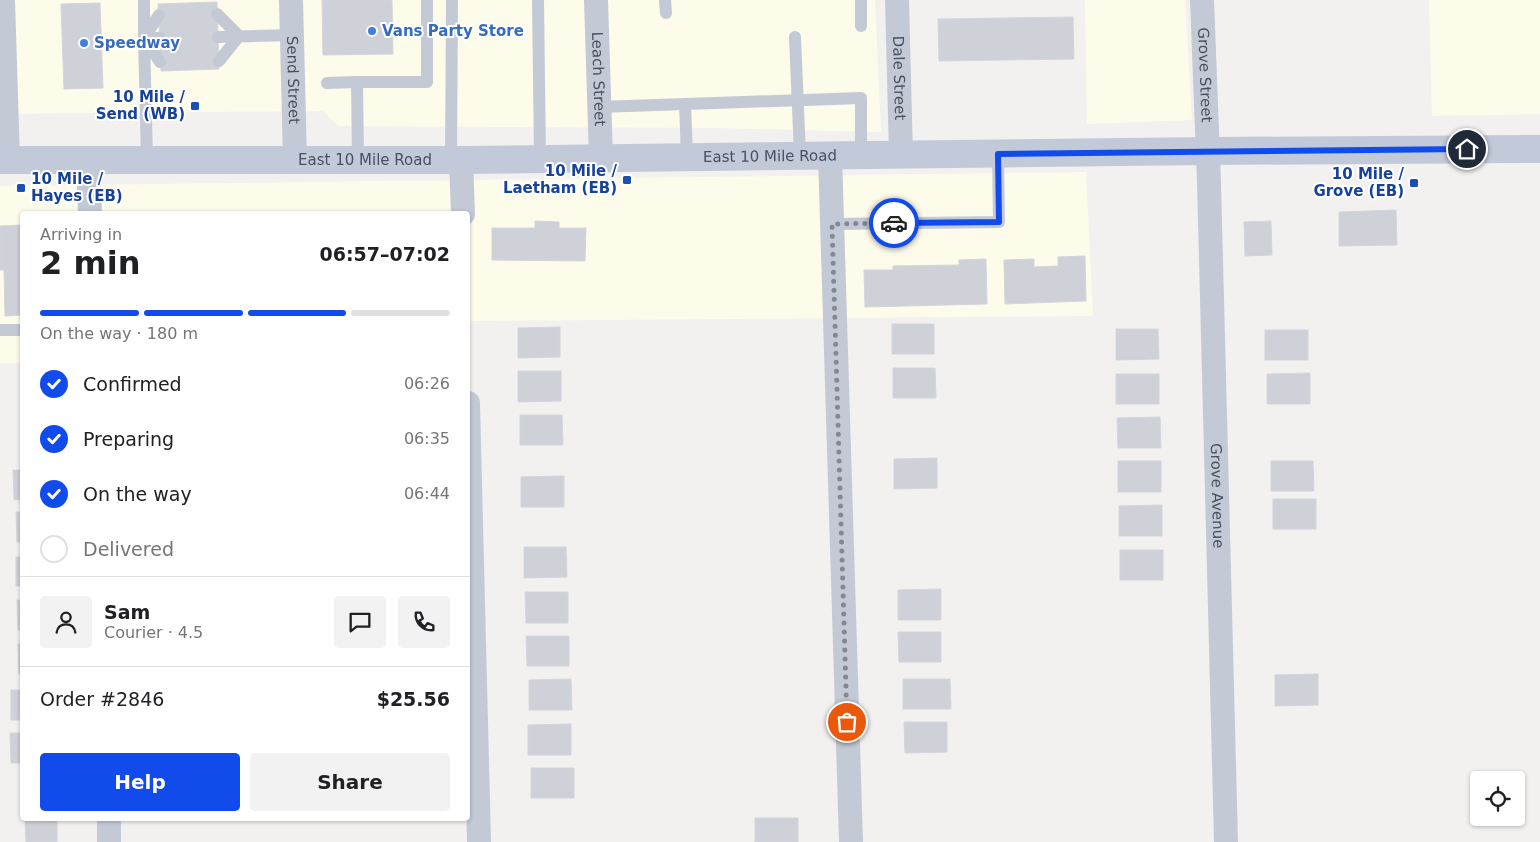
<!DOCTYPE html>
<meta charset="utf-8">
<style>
:root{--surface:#fff;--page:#f2f2f2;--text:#202124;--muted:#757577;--line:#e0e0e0;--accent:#114bec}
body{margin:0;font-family:"DejaVu Sans",sans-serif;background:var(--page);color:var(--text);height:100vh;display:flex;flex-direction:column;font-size:19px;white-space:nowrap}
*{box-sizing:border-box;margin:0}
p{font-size:16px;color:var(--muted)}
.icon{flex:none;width:28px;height:28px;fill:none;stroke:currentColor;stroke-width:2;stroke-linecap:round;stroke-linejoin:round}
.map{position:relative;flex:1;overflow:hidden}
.details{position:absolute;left:20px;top:211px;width:450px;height:610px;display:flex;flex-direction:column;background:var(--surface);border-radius:5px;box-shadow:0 1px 4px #0004}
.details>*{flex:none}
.controls{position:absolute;left:1470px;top:771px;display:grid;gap:10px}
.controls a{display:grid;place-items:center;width:55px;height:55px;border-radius:5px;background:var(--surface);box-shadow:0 1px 4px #0004;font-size:25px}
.pin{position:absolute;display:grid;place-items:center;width:42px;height:42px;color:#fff;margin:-21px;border:2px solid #fff;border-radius:50%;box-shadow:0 1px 5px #0007}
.courier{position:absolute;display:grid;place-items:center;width:50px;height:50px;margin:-25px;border:4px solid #114bec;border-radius:50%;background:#fff;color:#222;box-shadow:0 1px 6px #0007}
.headline em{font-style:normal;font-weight:700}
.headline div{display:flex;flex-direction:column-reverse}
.headline{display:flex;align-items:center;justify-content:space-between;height:85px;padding:0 20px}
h1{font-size:32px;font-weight:700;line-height:38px}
.bar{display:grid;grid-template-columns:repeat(4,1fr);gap:8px 5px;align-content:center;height:60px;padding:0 20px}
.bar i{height:6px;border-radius:4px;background:var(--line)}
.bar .current{background:var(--accent)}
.bar p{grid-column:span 4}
.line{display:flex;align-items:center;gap:12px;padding:0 20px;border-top:1px solid var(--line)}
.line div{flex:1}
.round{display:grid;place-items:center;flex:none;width:52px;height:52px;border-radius:5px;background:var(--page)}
ol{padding:0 20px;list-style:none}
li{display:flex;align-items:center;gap:15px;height:55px}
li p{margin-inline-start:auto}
li .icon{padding:5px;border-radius:50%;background:var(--accent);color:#fff;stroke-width:4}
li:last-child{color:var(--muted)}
li i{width:28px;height:28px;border:2px solid var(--line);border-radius:50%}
.cta{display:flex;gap:10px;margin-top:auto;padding:10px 20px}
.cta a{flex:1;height:58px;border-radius:5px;background:var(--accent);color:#fff;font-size:20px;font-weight:700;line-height:58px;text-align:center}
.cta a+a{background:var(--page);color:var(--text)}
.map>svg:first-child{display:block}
.commercial{fill:#fdfbea}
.building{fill:#cfd1d8;stroke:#d4d5dc}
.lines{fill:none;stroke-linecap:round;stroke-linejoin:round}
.service{stroke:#c3cad6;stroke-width:12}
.minor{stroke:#c3cad6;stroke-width:24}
.secondary{stroke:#c2cada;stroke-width:28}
.done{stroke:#838892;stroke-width:5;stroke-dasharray:0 9}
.route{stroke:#114bec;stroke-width:6}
.shop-dot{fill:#3f7fe0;stroke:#fff;stroke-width:2}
.transit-dot{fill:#1a4fb4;stroke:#fff;stroke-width:2}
.labels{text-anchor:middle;stroke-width:4;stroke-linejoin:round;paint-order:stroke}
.shop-label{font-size:15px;font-weight:bold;fill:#366cbe;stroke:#fff;text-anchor:start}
.street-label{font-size:15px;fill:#47505f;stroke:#fff}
.transit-label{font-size:15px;font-weight:bold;fill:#164399;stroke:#fff;text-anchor:end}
</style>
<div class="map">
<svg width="1540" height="842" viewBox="0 0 1540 842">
<rect width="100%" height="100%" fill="#f3f1f0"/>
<g class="commercial">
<path d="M0 0H875L881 132 717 128 338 126 323 111 0 114Z"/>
<path d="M1085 0H1185L1192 120 1087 124Z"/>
<path d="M1429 0H1540V114L1432 116Z"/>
<path d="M1086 172 1093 316 468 321V214H22V363H0V186Z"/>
</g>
<g class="building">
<path d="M322 0H392L393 54 323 55Z"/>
<path d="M217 2 219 69 161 71 158 4Z"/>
<path d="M100 3 103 88 64 89 61 4Z"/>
<path d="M1073 17 1074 59 939 61 938 19Z"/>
<path d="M1396 210 1397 245 1339 246V212Z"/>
<path d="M535 221 559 222V228H586L585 261 492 260V228H535Z"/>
<path d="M1271 221 1272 255 1245 256 1244 222Z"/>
<path d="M22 225V315L5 316 4 270H0V226Z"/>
<path d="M1085 256 1086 301 1005 304 1004 260 1034 259V267L1058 266V257Z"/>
<path d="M986 259 987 304 865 307 864 270H893V266L959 265V260Z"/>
<rect x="892" y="324" width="42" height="30"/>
<path d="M560 327V357L518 358V328Z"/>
<path d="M1116 329H1158L1159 359 1116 360Z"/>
<rect x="1265" y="330" width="43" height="30"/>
<path d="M893 368H935L936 398H893Z"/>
<path d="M518 371H561V401L518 402Z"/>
<path d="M1310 373V404H1267V374Z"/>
<rect x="1116" y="374" width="43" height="30"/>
<path d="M520 415H562L563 445H520Z"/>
<path d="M1160 417 1161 448H1118L1117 418Z"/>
<path d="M937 458V488L894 489V459Z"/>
<rect x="1118" y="461" width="43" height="31"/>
<path d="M1271 461H1313L1314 491H1271Z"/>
<path d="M13 470H22V499L14 500Z"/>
<path d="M564 476V507H521V477Z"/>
<rect x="1273" y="499" width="43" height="30"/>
<path d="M1162 505V536H1119V506Z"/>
<path d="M16 512H22V542H17Z"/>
<path d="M524 547H566L567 577 524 578Z"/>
<rect x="1120" y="550" width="43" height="30"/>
<rect x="16" y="557" width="6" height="29"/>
<path d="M941 589V620H898V590Z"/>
<path d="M525 592H568V623H526Z"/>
<path d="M17 600H22V630H18Z"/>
<path d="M898 632H941V662H899Z"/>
<path d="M526 636H569V666H527Z"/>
<path d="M18 644H22V674H19Z"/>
<path d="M1318 674V705L1275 706V675Z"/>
<path d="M571 679 572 710H529V680Z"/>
<path d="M903 679H950L951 709H903Z"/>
<rect x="11" y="690" width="11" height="30"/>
<path d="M904 722H947V752L905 753Z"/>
<path d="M571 724V755H528V725Z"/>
<path d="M10 733H22V763H11Z"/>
<rect x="531" y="768" width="43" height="30"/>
<rect x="755" y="818" width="43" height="24"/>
<path d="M57 820V842H26L25 821Z"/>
</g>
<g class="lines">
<g class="service">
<path d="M144 0V38L160 62"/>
<path d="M538 0 540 159"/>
<path d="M665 0 666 13"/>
<path d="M861 0V26"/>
<path d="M217 14 239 36 219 61"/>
<path d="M218 37 292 35"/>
<path d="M795 37 800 155"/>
<path d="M144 38 159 15"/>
<path d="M327 83 357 82"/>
<path d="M685 104 687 157"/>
<path d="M599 107 861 98V155"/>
<path d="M147 159 144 38H160"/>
<path d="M358 159 357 82H427V0"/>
<path d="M451 160 452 0"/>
<path d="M832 224 999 222 998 154"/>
<path d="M0 330H22"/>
</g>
<g class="minor">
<path d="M3 0 8 160"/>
<path id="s1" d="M291 0 295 159"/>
<path id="s2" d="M596 0 601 158"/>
<path id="s3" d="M897 0 901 155"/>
<path id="s4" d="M1202 0 1209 182 1226 842"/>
<path d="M830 155 851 842"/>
<path d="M88 159 90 214"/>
<path d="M461 160 463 214"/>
<path d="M468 403 479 842"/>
<path d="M109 819V842"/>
</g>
<path class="secondary" id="s5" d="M0 160H461L1208 151 1540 149"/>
</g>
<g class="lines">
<path class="done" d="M847 722 832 224 894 223"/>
<path class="route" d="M894 223 999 222 998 154 1467 149"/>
</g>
<g class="shop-dot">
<circle cx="372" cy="31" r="5"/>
<circle cx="84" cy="43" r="5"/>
</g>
<g class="transit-dot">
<rect x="190" y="101" width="10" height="10" rx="2.5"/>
<rect x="622" y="175" width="10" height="10" rx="2.5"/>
<rect x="1409" y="178" width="10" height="10" rx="2.5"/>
<rect x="16" y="183" width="10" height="10" rx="2.5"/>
</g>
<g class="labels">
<g class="shop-label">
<text x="382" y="36">Vans Party Store</text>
<text x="94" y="48">Speedway</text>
</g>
<g class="street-label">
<text dy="5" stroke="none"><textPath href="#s4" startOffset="75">Grove Street</textPath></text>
<text dy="5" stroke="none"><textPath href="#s3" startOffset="78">Dale Street</textPath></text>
<text dy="5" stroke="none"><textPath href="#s2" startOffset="79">Leach Street</textPath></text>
<text dy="5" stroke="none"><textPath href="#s1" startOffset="80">Send Street</textPath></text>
<text dy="5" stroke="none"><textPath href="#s5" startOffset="770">East 10 Mile Road</textPath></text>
<text dy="5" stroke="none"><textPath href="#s5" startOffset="365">East 10 Mile Road</textPath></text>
<text dy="5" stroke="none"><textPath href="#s4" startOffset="496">Grove Avenue</textPath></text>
</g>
<g class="transit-label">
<text x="185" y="102">10 Mile /<tspan x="185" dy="17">Send (WB)</tspan></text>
<text x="617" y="176">10 Mile /<tspan x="617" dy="17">Laetham (EB)</tspan></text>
<text x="1404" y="179">10 Mile /<tspan x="1404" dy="17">Grove (EB)</tspan></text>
<text x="31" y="184" text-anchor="start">10 Mile /<tspan x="31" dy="17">Hayes (EB)</tspan></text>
</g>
</g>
</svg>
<div class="controls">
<a><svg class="icon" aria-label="locate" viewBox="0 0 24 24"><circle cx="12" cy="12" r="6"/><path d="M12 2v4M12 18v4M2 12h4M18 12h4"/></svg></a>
</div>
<div class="pin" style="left:847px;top:722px;background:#ea580c"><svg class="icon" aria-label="bag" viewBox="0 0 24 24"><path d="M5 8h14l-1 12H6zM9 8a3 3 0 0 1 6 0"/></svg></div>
<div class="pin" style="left:1467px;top:149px;background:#1f2937"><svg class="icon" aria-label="home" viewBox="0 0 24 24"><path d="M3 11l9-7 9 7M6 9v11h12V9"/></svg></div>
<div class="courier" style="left:894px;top:223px"><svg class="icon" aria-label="car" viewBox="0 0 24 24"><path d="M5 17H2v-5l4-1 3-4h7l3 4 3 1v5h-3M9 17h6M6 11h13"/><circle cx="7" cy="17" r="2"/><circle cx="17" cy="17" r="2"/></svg></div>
<section class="details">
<div class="headline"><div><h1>2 min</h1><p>Arriving in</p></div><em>06:57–07:02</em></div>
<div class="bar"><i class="current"></i><i class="current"></i><i class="current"></i><i></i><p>On the way · 180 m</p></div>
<ol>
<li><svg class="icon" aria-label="check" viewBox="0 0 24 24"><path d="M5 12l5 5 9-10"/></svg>Confirmed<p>06:26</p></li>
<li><svg class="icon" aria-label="check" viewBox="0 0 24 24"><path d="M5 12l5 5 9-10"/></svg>Preparing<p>06:35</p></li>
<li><svg class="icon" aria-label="check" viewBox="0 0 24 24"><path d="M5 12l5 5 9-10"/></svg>On the way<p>06:44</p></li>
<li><i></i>Delivered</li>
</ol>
<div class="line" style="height:90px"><a class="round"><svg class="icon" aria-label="person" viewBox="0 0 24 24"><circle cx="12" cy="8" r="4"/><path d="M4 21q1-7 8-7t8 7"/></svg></a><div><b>Sam</b><p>Courier · 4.5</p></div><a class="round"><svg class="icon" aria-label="chat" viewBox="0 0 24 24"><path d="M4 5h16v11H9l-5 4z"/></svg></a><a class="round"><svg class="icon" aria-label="phone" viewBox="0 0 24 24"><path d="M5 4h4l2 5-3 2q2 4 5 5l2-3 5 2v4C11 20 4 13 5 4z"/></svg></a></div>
<div class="line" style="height:65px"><div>Order #2846</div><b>$25.56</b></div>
<div class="cta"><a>Help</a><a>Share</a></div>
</section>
</div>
